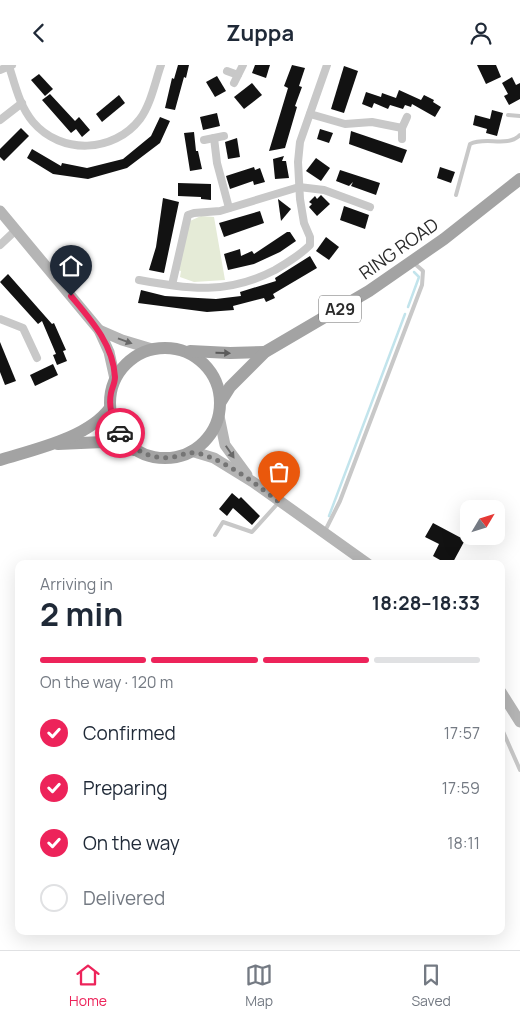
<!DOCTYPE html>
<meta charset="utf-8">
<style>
:root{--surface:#fff;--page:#f6f6f7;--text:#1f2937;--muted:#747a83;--line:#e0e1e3;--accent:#ed235a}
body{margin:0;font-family:Manrope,sans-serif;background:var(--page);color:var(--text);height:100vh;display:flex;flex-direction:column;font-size:19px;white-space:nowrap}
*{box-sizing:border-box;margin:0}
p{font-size:16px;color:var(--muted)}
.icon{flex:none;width:28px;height:28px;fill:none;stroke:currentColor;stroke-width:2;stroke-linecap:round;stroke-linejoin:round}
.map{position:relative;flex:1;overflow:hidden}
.details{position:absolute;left:15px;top:495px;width:490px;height:375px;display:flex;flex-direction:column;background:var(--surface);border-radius:10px;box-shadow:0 5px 20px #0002}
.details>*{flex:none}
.needle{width:32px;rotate:52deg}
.fabs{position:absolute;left:460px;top:435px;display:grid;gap:10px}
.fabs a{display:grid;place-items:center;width:45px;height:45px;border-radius:10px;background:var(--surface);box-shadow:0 5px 20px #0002;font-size:25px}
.pin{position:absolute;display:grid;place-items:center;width:42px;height:42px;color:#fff;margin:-51px -21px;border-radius:50% 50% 50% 0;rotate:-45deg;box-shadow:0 0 5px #0007}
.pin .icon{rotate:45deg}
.courier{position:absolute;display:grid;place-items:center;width:50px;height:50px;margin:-25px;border:4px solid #ed235a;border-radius:50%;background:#fff;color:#222;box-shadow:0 1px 6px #0007}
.head em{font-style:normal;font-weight:700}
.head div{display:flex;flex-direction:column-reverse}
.head{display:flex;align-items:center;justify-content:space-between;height:85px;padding:0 25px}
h1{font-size:32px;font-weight:700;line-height:38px}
.bar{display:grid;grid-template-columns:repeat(4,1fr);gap:8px 5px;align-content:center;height:60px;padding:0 25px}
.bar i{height:6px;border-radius:4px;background:var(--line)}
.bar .active{background:var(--accent)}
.bar p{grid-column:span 4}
ol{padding:0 25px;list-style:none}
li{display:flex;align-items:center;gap:15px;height:55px}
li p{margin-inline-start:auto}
li .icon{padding:5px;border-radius:50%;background:var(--accent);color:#fff;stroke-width:4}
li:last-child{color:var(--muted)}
li i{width:28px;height:28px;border:2px solid var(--line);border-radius:50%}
header{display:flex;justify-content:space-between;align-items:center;height:65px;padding:0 25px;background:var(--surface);font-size:22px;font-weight:700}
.tabs{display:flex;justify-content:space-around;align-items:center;height:70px;border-top:1px solid var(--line);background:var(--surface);font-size:14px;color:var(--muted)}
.tabs a{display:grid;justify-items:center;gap:2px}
.tabs .active{color:var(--accent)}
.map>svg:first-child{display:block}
.green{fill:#e5ebd7}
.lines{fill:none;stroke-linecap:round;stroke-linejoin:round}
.stream{stroke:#c2e4ec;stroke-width:2.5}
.building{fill:#121212}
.lane{stroke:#c8c8c8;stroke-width:4}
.street{stroke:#c8c8c8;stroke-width:8}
.secondary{stroke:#b5b5b5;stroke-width:11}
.primary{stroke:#a3a3a3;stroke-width:12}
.oneway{fill:#696969}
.oneway2{fill:#5b5b5b}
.done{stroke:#757575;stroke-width:5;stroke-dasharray:0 9}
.route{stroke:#ed235a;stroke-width:6}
.labels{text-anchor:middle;stroke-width:5;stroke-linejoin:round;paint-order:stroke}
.shield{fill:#fff;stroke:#6b6b6b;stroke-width:1}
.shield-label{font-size:16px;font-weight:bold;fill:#2b2b2b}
.street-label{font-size:18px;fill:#2b2b2b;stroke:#fff}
</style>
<header><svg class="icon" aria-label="back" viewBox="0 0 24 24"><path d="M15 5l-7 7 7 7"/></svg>Zuppa<svg class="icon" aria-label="person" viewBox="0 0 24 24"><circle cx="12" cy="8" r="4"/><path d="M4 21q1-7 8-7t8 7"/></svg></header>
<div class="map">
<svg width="520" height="885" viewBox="0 0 520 885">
<rect width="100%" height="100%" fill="#fff"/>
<path class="green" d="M201 151 214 152 225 215 194 217 180 212 181 206 178 205 190 156Z"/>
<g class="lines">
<g class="stream">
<path d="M408 242 419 212 414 207"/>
<path d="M329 451 405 249"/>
</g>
</g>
<g class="building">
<path d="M178 0H189L186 13 184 12 175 45 165 43 172 13 174 14Z"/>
<path d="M255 0H270L266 13 252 8Z"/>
<path d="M292 0 305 3 299 21 302 22 295 41 297 42 285 83 269 86 288 23 284 21Z"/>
<path d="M477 0H496L501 12 486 19Z"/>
<path d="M344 1 358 6 344 48 331 44Z"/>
<path d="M39 9 53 24 45 31 31 15Z"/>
<path d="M217 11 226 26 215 32 206 17Z"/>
<path d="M512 12 516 20 520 18V34L509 40 504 31 508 29 502 18Z"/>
<path d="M252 18 262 30 244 44 234 32Z"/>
<path d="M399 25 421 35 424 30 434 35 433 37 441 42 435 52 412 39 411 42 405 40 403 44 390 40 388 44 374 38 372 43 362 39 366 27 381 32 382 28 396 33Z"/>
<path d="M50 29 75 56 79 52 90 65 82 72 76 64 71 68 42 35Z"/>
<path d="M119 30 125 38 102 57 96 49Z"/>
<path d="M492 45 503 48 497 71 486 68 487 64 473 60 475 50 490 54Z"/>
<path d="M217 48 220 61 203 65 200 52Z"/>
<path d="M160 52 170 56 160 78 127 103 88 114 53 109 27 93 32 84 61 101 62 98 87 103 123 94 151 71Z"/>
<path d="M21 63 29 71 4 96 0 92V84Z"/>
<path d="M320 64 333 68 329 78 317 74Z"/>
<path d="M351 66 407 85 402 98 349 79Z"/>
<path d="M194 67 196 86H198L202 104 190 106 184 68Z"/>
<path d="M237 73 240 92 228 94 225 77Z"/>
<path d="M284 91 282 96H286L289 113 275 114 273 94Z"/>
<path d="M316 93 330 103 321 116 306 106Z"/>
<path d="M254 102 255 105 260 103 265 117 254 120 253 116 230 124 226 111Z"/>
<path d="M440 102 455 107 451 118 437 113Z"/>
<path d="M340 105 380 118 376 130 351 121 353 117 349 121 336 116Z"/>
<path d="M178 118 211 119V135L201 134V132L178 131Z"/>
<path d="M321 130 330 139 317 151 309 142 312 139 309 137 315 131 317 134Z"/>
<path d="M163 133 179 137 164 208 149 205 156 182Z"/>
<path d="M278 134 291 144 281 156Z"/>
<path d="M344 141 369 150 365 164 340 155Z"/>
<path d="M260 146 264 158 224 172 219 158Z"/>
<path d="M287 167H290L296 176 280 187 254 199 228 205 224 189 240 184 241 191 252 186 254 189Z"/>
<path d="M326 172 339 182 329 195 316 186Z"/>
<path d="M310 191 317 203 273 229 275 233 266 237 264 233 233 241 234 245 207 247 138 238 141 225 165 231 198 233 216 234 241 231 240 227 276 216 275 213Z"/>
<path d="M8 209 52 259 54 258 66 285 63 286 67 296 57 300 53 290 56 289 42 256 38 259 0 217Z"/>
<path d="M0 277 16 316 5 320 0 307Z"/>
<path d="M53 299 58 310 35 321 30 310Z"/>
<path d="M232 428 239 434 241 432 260 451 252 460 233 443 227 451 219 444Z"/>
<path d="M433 458 465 475 452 499H438L440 495 433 491 439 479 425 472Z"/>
</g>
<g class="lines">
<g class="lane">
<path d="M508 50 520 51"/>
<path d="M456 130 470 79C486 71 507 83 520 70"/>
<path d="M325 466 340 436 422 220 423 206 414 198"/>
<path d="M215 470 223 457 252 467 279 437"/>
<path d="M501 662 520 705"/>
</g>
<g class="street">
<path d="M9 1C15 20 20 42 33 57 61 90 114 88 140 54 151 39 155 17 161 0"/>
<path d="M0 5 12 0"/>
<path d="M227 6 238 10"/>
<path d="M234 18 243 0"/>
<path d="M310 49 345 59 372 57 402 63"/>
<path d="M0 55 22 38"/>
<path d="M214 73 217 98 229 143"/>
<path d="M402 74V63L407 52"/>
<path d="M204 75 224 71"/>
<path d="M0 180 16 165"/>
<path d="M139 215C190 224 227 230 275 205 287 198 300 190 310 180V172L304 158 300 134 298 97 300 77 327 0"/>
<path d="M172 220 188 150 194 148 220 146 299 122 324 125 370 142"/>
<path d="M0 254 23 263 37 293"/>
</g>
<g class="secondary">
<path d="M0 146 99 265 109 287 115 314"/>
<path d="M99 265 122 275 152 284"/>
<path d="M219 351 225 380 247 410"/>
<path d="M191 386 214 393 253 417 368 499"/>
<path d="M501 627 520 657"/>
</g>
<g class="primary">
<circle cx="165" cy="338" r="55"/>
<path d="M190 286 230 288 265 287"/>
<path d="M220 338 230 322 265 287 369 226 444 174 520 114"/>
<path d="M58 379 103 377 134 385"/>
<path d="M0 395C35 384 88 373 110 343"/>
</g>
</g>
<defs><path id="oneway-solid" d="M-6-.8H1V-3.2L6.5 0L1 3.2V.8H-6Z" transform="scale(1.25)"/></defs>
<g class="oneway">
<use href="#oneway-solid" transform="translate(125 276) rotate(20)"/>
<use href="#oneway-solid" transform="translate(230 387) rotate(56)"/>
</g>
<use class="oneway2" href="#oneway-solid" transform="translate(223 288) rotate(1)"/>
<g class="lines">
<path class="done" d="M120 368C131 385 154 396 174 392 186 389 191 385 204 390 231 399 257 420 279 437"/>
<path class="route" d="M71 231C91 255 113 279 115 312 115 318 112 323 111 328 108 342 113 356 120 368"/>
</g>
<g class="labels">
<rect class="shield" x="319" y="230.5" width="42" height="27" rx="4"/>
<g class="shield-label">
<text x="340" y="250">A29</text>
</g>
<g class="street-label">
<text transform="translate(399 184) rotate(-35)" y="6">RING ROAD</text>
</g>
</g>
</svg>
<div class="fabs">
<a><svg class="needle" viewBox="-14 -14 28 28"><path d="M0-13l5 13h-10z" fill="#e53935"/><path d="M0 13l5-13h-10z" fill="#747a83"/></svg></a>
</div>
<div class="pin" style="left:279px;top:437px;background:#ea580c"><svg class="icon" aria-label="bag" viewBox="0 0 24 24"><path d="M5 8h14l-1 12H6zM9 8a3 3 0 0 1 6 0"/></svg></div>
<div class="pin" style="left:71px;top:231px;background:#1f2937"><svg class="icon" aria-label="home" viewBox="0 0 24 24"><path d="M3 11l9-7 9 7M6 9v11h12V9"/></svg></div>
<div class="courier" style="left:120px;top:368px"><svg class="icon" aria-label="car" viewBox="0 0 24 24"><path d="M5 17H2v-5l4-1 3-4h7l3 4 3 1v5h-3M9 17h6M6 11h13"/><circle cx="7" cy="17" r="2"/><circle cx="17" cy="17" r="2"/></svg></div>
<section class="details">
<div class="head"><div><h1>2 min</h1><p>Arriving in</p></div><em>18:28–18:33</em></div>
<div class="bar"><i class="active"></i><i class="active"></i><i class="active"></i><i></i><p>On the way · 120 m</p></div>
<ol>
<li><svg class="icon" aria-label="check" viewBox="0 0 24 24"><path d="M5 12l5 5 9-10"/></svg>Confirmed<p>17:57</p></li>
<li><svg class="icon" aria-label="check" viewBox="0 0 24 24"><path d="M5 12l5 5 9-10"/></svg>Preparing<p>17:59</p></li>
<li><svg class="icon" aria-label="check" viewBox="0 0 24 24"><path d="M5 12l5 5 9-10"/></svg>On the way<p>18:11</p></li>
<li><i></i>Delivered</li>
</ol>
</section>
</div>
<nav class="tabs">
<a class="active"><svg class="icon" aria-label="home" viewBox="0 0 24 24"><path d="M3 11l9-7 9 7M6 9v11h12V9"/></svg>Home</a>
<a><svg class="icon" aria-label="map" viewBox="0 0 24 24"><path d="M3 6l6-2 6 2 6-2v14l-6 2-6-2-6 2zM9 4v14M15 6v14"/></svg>Map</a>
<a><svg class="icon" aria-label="saved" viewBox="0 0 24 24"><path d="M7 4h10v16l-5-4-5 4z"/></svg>Saved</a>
</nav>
